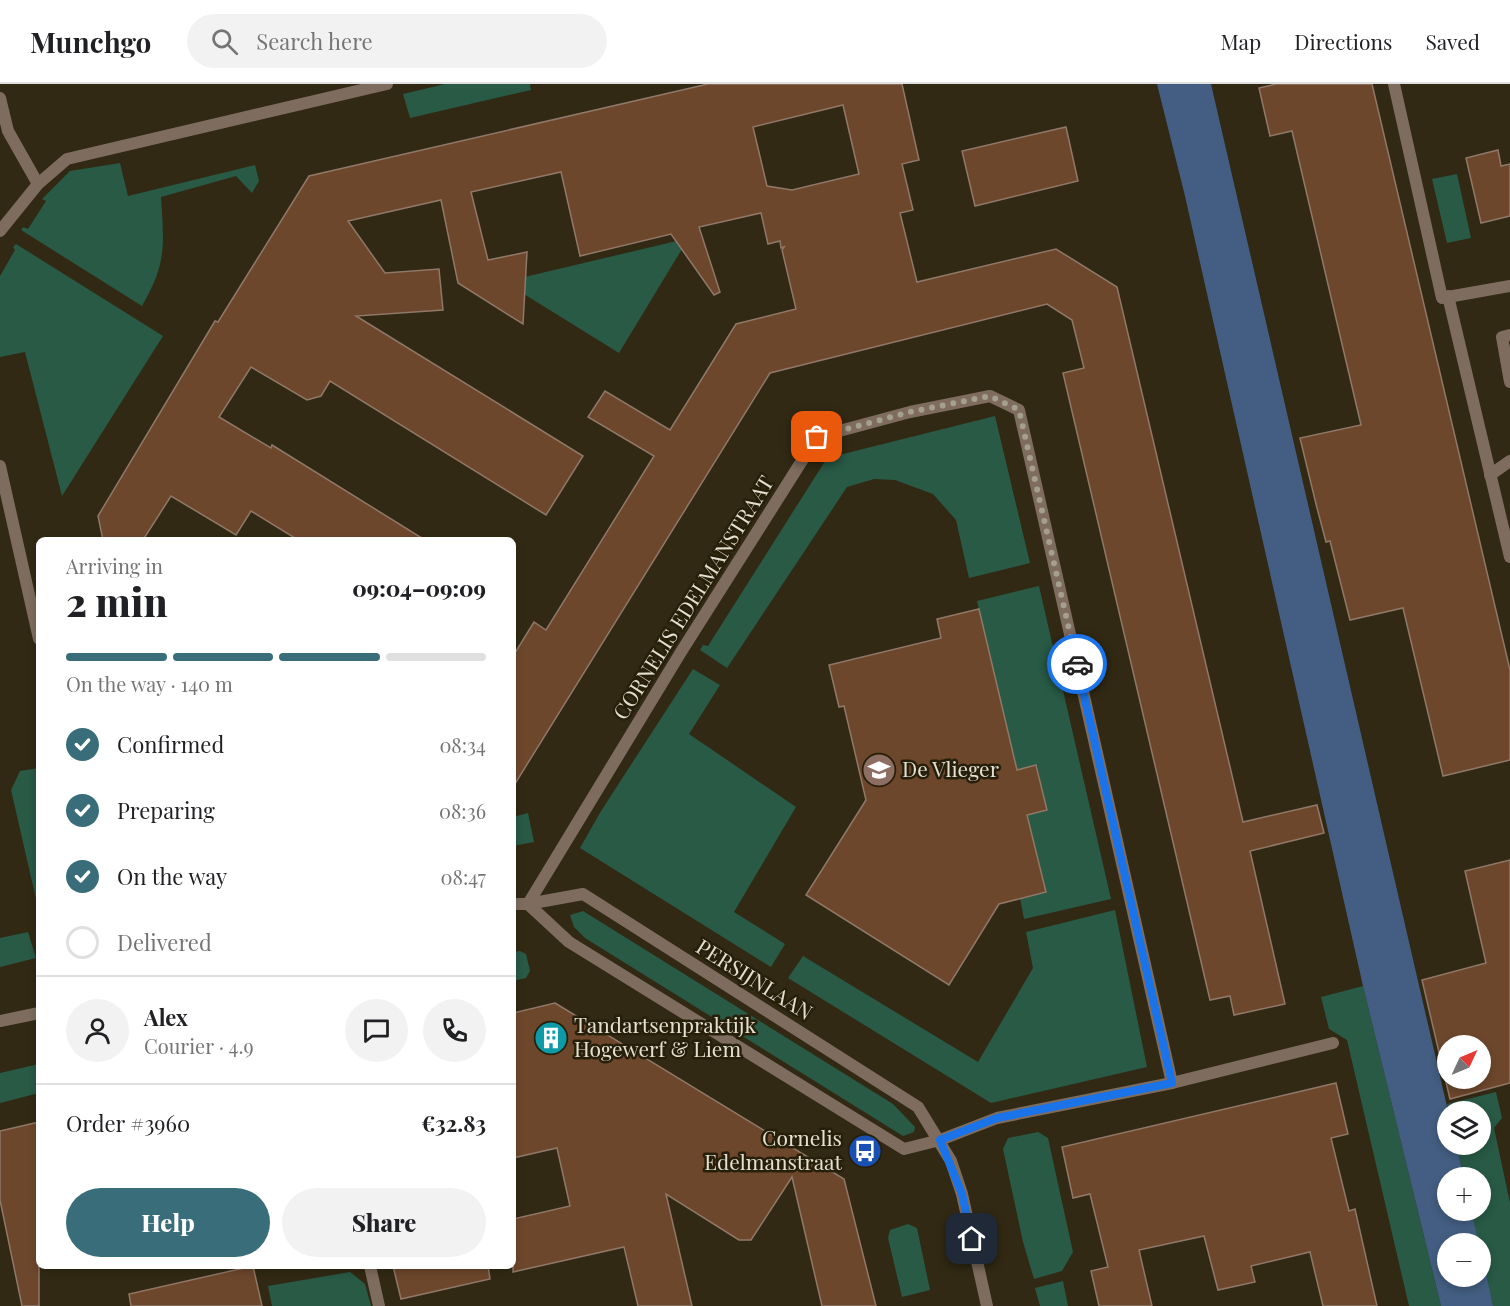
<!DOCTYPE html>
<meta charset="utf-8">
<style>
:root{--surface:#fff;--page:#f2f2f2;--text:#202124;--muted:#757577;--line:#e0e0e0;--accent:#396d7a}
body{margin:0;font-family:"Playfair Display",serif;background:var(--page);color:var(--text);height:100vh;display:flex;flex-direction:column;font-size:22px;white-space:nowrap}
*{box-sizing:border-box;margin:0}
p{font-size:20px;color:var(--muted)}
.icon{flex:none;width:33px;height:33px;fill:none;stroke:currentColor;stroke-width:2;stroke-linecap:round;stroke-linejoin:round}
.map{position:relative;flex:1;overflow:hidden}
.panel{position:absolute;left:36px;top:453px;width:480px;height:732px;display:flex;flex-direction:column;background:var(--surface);border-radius:9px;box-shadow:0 3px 9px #0003}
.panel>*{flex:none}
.needle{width:39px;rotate:46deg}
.buttons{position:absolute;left:1437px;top:951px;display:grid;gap:12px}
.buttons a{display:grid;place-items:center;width:54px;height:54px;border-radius:50%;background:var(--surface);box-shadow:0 3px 9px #0003;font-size:30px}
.pin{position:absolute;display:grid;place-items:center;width:51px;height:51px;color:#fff;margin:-26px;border-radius:12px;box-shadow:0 3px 9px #0006}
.courier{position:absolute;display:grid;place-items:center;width:60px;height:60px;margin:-30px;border:4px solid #1a73e8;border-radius:50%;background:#fff;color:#222;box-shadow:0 2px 8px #0007}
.headline em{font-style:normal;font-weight:800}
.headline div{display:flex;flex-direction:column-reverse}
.headline{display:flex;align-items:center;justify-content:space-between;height:102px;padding:0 30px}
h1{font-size:39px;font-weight:800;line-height:45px}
.bar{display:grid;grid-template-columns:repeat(4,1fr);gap:9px 6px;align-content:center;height:72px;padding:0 30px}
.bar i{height:8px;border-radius:4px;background:var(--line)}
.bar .active{background:var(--accent)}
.bar p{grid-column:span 4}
.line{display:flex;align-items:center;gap:15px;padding:0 30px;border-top:2px solid var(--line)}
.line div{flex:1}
.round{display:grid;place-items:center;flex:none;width:63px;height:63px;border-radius:32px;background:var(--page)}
ol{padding:0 30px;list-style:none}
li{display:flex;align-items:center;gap:18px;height:66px}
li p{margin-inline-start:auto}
li .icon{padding:6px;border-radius:50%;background:var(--accent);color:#fff;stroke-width:4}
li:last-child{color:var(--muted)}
li i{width:33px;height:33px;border:3px solid var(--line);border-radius:50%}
.cta{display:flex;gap:12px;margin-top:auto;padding:12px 30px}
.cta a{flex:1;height:69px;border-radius:36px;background:var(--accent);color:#fff;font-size:24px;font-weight:800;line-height:69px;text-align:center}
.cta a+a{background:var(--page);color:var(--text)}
header{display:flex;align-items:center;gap:36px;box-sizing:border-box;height:84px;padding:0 30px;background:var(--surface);border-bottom:2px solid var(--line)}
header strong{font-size:28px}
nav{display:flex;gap:33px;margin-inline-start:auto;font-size:21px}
.search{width:420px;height:54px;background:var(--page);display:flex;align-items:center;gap:15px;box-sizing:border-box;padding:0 21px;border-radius:33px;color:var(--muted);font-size:22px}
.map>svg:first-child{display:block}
.green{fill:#285a46}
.water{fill:#435e82}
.building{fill:#6d472c;stroke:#907868;stroke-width:1.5;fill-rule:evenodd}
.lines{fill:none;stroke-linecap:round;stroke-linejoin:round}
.minor{stroke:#7e6c5f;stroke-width:12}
.tertiary{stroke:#7e6c5f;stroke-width:12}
.done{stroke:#a59f8e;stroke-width:6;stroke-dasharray:0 10.8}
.route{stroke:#1a73e8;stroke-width:8}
.labels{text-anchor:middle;stroke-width:5;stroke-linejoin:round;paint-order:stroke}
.street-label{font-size:21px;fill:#e3dfd1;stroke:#271f09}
.poi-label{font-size:21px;fill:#e3dfd1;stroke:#271f09;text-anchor:start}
</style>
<header>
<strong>Munchgo</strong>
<div class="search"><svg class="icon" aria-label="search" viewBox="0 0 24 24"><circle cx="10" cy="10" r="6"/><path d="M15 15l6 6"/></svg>Search here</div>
<nav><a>Map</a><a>Directions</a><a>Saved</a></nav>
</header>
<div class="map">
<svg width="1510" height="1222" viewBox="0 0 1510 1222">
<rect width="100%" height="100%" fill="#312913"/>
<g class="green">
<path d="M445 0H530L531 6 410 34 403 10Z"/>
<path d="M120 79 128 112 255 81 259 97 252 109 236 92 161 113C164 161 167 179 142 222L21 146 23 143 28 145 46 117 42 115 70 87Z"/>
<path d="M1457 90 1471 154 1447 159 1432 95Z"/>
<path d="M681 156 685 160 619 269 519 207 516 195Z"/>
<path d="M16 160 163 252 62 412 25 268 0 273V192L15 166 13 163Z"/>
<path d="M995 332 1030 479 969 494 956 436 933 410 895 396 874 395 847 403 727 584 700 566 703 561 708 562 827 374Z"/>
<path d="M1039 502 1111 815 1024 835 1020 814 1045 808 1027 729 1046 723 1037 681 1016 686 977 517Z"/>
<path d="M693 585 720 601 689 650 796 723 734 828 785 860 771 883 580 764 601 727Z"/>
<path d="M39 684V828L11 706 20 687Z"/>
<path d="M528 729 534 758 513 762V733Z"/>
<path d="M1115 826 1147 983 991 1019 788 894 803 872 978 978 1033 884 1026 848Z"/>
<path d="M583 827 893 1020 915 1043 914 1048 903 1052 585 854 574 843 570 831Z"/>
<path d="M28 848 36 874 0 883V854Z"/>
<path d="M520 867 526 870 530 887 526 894 513 897V868Z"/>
<path d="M1363 902 1441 1222H1409L1347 956 1329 945 1321 913Z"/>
<path d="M39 980V1009L0 1019V989Z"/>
<path d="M1496 1008 1502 1034 1494 1044 1510 1119V1222H1493L1471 1127 1480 1126V1094L1464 1093 1456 1061 1480 1060V1028L1448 1027 1447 1020Z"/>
<path d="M1038 1048 1048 1054 1073 1168 1062 1187 1034 1195 1023 1158 1003 1065 1008 1054Z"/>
<path d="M908 1140 917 1144 930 1206 902 1213 888 1154 890 1146Z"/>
<path d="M350 1188 365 1200 371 1222H272L268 1202Z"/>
<path d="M1063 1197 1068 1222H1040L1035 1204Z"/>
</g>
<path class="water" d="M1157 0H1211L1448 1027V1060L1456 1061 1464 1093 1448 1094V1126L1471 1127 1479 1159 1448 1160V1192H1480L1481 1166 1493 1222H1441L1363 902 1185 112Z"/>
<g class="building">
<path d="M708 0H902L919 76 902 80 913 126 900 129 917 198 1056 165 1117 203 1243 738 1317 721 1324 749 1250 767 1285 920 1234 931 1230 912 1210 916 1063 289 1084 284 1072 236 1047 220 770 289 513 703V572L534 538 546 546 654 372 588 333 605 307 670 346 736 240 796 225 782 166 784 163 781 164 780 157 768 160 761 129 699 143 720 208 714 211 671 150 580 172 561 88 471 108 488 176 527 168 523 240 458 199 441 116 348 137 385 189 439 185 443 226 356 232 583 372 546 431 330 297 321 312 307 316 251 283 219 333 271 364 272 361 425 456H298L251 427 236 451 171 412 143 456H103L98 432 215 237 218 238 309 92ZM843 21 859 90 792 106 767 102 753 43Z"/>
<path d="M1276 0H1372L1510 586V676L1443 692 1403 524 1350 536 1330 457 1326 458 1316 420 1300 354 1361 341 1292 47 1270 52 1259 4Z"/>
<path d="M1066 43 1078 97 975 122 962 67Z"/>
<path d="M1498 66 1501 82 1510 80V132L1481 139 1466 74Z"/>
<path d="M979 525 1017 686 1036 681 1047 726 1027 731 1046 808 999 820 949 901 806 811 866 716 844 622 839 623 829 581 941 554 937 535Z"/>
<path d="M1510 776V999L1450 1015 1422 896 1486 879 1465 787ZM1448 962H1480V994H1448Z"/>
<path d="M555 919 844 1095 876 1222H822L792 1093 751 1156H739L666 1110 692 1222H638L624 1163 513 1188V1135L570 1122 557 1064 513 1074V929Z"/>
<path d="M1336 999 1348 1050 1331 1054 1349 1127 1355 1125 1377 1222H1323L1310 1168 1251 1182 1255 1198 1218 1206 1204 1152 1139 1166 1152 1222H1099L1091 1187 1108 1183 1090 1110 1073 1114 1062 1063Z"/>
<path d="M39 1038V1222H22L0 1116V1047Z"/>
<path d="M253 1182 262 1222H131L129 1210Z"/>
<path d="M393 1182H488L490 1195 401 1215Z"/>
</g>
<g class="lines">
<g class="minor">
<path d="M1394 0 1442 214 1510 202"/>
<path d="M0 14 8 47 38 100"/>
<path d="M0 147 38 100 67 75 387 0"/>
<path d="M1448 212 1510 473"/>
<path d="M1510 251 1502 253 1510 298"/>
<path d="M0 382 39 555"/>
<path d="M1490 391 1510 377"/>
<path d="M528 820 681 568 817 353 910 328 990 312 1019 326 1172 999"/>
<path d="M940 1056 997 1034 1172 999 1333 959"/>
<path d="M370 1182 379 1222"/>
</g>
<g class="tertiary">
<path d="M513 820H528L583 810 918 1023 951 1077 962 1110 987 1222"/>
<path d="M528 820 569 858 904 1065 940 1056"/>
<path d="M0 937 39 929"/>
</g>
</g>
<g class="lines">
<path class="done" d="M817 353 910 328 990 312 1019 326 1077 580"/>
<path class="route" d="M972 1155 962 1110 940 1056 997 1034 1172 999 1077 580"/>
</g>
<defs>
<symbol id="school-disc" viewBox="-11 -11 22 22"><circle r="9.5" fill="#8d6e63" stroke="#271f09"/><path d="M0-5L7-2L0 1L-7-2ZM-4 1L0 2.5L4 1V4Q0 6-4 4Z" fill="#fff"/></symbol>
<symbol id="building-disc" viewBox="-11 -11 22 22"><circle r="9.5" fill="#0f9aa8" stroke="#271f09"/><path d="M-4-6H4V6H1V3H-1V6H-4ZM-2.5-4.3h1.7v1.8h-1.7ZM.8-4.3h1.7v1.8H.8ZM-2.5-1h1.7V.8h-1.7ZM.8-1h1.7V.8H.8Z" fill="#fff"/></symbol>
<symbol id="bus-disc" viewBox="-11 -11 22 22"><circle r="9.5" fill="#1a4fb4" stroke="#271f09"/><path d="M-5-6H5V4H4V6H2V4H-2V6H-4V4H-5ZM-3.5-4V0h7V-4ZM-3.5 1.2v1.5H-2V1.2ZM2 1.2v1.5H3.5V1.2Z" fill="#fff"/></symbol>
</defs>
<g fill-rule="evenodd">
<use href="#school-disc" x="860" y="667" width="38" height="38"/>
<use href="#building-disc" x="532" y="935" width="38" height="38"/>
<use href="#bus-disc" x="846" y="1048" width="38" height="38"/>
</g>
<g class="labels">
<g class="street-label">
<text transform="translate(694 514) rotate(-58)" y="7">CORNELIS EDELMANSTRAAT</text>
<text transform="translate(754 896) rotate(32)" y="7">PERSIJNLAAN</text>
</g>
<g class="poi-label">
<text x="902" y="693">De Vlieger</text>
<text x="574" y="949">Tandartsenpraktijk<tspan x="574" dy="24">Hogewerf &amp; Liem</tspan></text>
<text x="842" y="1062" text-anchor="end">Cornelis<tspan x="842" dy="24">Edelmanstraat</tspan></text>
</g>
</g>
</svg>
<div class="buttons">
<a><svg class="needle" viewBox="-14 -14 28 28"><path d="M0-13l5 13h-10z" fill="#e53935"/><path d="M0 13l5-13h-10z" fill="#757577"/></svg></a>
<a><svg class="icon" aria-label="layers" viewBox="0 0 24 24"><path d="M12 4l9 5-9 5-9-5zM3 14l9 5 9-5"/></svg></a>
<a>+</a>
<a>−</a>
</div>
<div class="pin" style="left:817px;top:353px;background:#ea580c"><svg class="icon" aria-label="bag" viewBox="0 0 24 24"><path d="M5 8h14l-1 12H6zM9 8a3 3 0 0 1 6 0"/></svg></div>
<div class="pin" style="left:972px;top:1155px;background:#1f2937"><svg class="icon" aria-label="home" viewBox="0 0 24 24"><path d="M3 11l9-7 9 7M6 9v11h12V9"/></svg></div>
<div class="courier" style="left:1077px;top:580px"><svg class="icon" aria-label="car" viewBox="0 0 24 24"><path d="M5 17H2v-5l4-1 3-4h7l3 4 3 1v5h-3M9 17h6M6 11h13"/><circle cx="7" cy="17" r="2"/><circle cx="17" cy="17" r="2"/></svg></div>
<section class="panel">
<div class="headline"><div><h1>2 min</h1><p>Arriving in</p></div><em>09:04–09:09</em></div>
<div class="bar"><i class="active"></i><i class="active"></i><i class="active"></i><i></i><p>On the way · 140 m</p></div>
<ol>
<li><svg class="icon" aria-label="check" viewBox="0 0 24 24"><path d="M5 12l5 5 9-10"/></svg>Confirmed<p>08:34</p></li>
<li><svg class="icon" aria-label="check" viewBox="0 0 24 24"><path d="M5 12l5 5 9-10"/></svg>Preparing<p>08:36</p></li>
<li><svg class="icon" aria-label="check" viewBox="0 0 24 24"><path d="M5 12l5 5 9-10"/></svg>On the way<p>08:47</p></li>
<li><i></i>Delivered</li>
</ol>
<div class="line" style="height:108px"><a class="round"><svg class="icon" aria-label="person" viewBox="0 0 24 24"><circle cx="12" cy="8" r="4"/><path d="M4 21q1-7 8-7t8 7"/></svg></a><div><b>Alex</b><p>Courier · 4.9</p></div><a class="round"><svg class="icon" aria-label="chat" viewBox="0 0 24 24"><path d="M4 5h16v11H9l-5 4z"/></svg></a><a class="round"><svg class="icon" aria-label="phone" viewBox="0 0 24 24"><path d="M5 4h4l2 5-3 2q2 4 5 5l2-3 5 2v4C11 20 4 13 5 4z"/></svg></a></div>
<div class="line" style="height:78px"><div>Order #3960</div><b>€32.83</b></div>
<div class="cta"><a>Help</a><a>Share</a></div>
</section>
</div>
